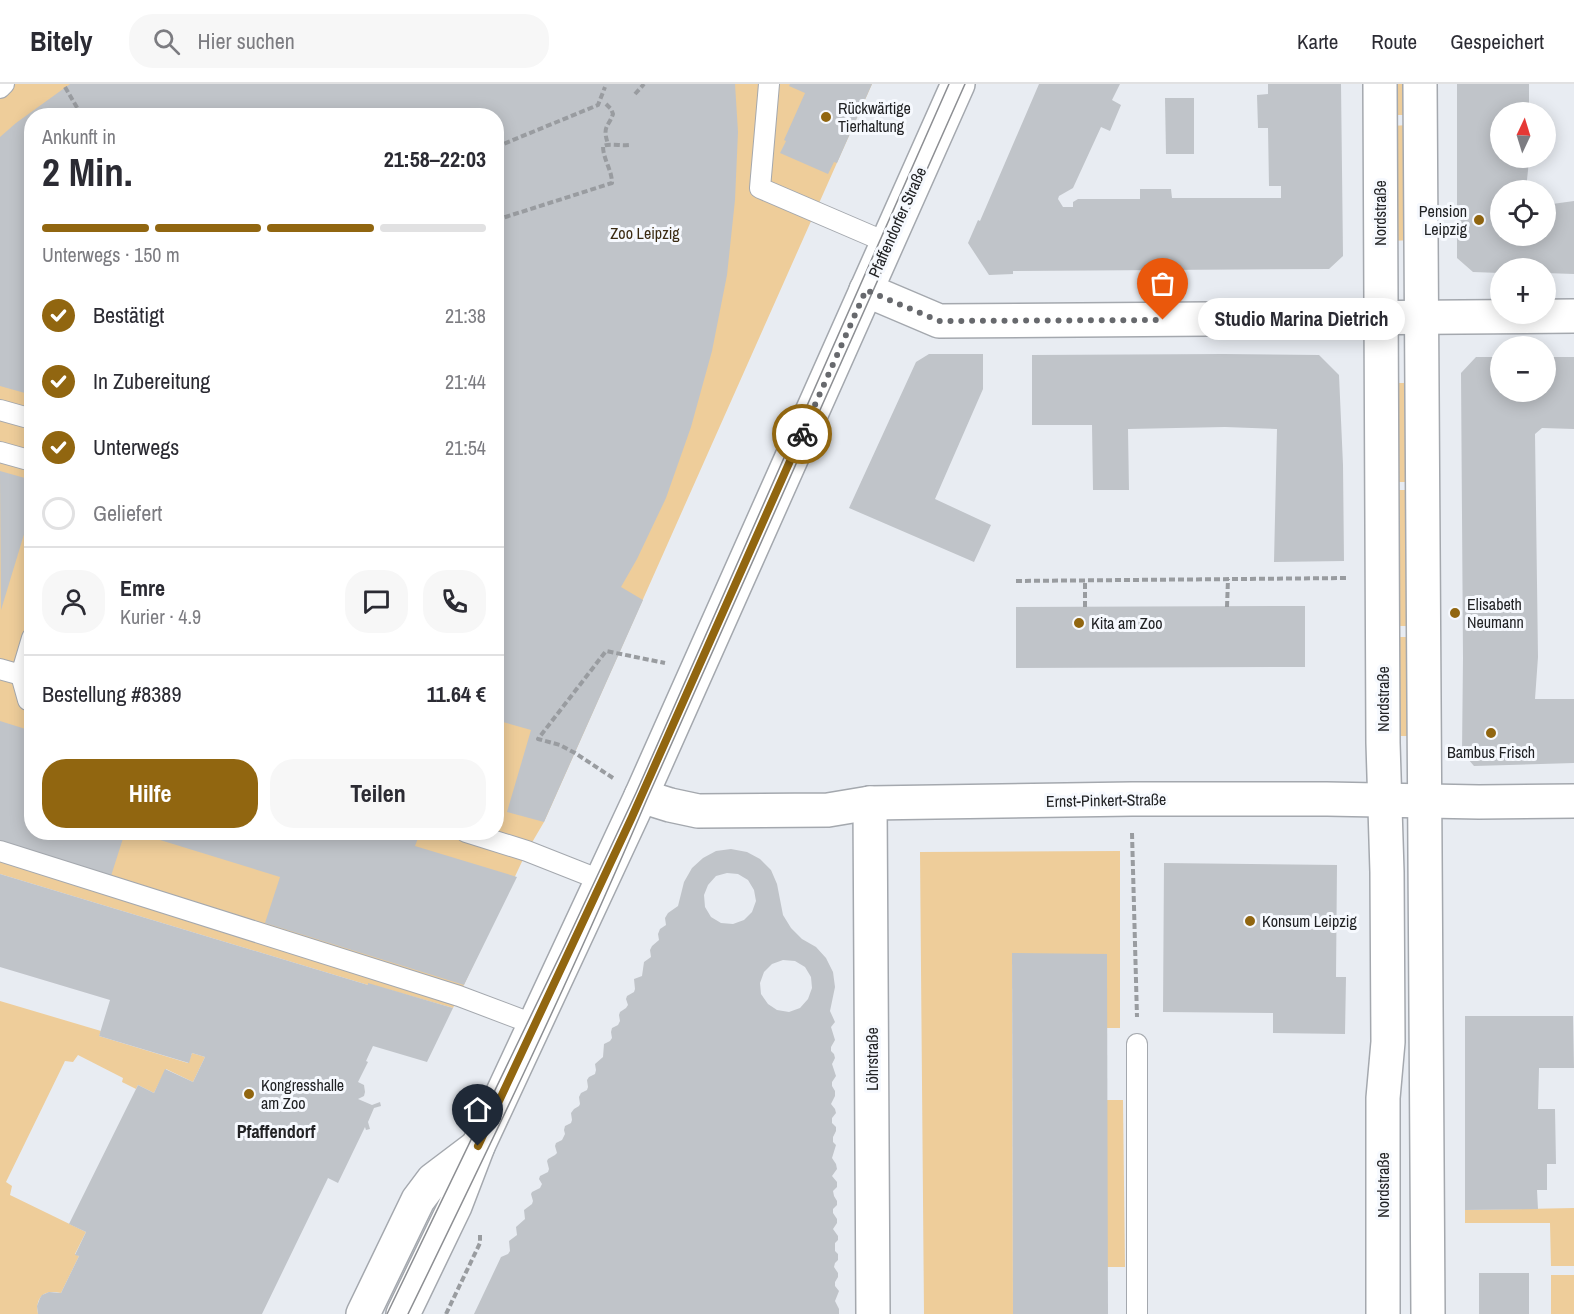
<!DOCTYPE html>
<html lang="de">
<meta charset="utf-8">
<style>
:root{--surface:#fff;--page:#f7f7f7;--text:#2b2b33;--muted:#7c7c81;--line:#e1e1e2;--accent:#916610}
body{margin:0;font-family:"Archivo Narrow",sans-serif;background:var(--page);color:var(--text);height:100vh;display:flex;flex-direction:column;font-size:22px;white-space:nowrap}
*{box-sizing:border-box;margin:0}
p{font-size:20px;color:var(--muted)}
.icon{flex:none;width:33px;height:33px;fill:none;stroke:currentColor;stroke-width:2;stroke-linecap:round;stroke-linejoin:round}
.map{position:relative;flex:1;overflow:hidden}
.drawer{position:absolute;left:24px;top:24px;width:480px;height:732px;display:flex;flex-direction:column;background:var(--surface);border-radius:24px;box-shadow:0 3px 15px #0003}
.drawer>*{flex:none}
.needle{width:39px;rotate:4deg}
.buttons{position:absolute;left:1490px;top:18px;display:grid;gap:12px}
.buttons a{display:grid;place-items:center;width:66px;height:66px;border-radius:50%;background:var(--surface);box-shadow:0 3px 15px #0003;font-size:30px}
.pin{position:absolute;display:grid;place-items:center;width:51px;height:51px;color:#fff;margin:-62px -26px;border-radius:50% 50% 50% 0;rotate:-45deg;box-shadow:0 0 6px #0007}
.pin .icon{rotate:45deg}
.courier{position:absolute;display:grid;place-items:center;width:60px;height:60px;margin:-30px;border:4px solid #916610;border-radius:50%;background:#fff;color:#222;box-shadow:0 2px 8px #0007}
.bubble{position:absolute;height:42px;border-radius:21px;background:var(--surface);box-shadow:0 3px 15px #0003;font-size:20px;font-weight:700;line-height:42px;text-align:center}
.headline em{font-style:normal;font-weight:700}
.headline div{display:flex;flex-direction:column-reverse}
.headline{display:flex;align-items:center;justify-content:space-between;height:102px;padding:0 18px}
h1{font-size:39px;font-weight:700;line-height:45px}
.bar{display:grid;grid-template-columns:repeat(4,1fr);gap:9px 6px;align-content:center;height:72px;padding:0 18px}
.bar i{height:8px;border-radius:4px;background:var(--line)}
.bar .active{background:var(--accent)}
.bar p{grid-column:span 4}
.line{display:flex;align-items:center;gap:15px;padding:0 18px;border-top:2px solid var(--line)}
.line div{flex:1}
.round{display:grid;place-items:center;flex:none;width:63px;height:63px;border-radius:24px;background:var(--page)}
ol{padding:0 18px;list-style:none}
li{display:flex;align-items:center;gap:18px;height:66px}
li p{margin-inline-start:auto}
li .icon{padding:6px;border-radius:50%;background:var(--accent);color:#fff;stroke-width:4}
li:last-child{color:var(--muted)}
li i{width:33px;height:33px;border:3px solid var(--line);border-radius:50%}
.button{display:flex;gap:12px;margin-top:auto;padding:12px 18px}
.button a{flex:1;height:69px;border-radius:24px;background:var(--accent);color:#fff;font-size:24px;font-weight:700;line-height:69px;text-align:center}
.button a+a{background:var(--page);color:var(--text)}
header{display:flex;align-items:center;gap:36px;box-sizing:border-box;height:84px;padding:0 30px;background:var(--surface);border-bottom:2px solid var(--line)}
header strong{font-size:28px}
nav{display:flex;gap:33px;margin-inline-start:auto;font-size:21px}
.search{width:420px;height:54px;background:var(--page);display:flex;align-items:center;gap:15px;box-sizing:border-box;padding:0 21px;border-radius:24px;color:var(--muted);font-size:22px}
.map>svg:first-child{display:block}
.green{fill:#eecd9a;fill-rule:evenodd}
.building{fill:#c0c4c9;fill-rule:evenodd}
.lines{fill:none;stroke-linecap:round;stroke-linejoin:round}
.service-casing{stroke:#a4a8ae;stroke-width:22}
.minor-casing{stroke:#a4a8ae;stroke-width:36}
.secondary-casing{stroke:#a4a8ae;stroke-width:36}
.path{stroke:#999ca0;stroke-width:4;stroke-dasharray:6 3;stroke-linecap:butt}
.service{stroke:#fff;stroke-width:20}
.minor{stroke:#fff;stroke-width:33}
.secondary{stroke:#fff;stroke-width:33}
.tram{stroke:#8d8f93;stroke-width:1.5}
.done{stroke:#67696d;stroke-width:6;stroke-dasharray:0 10.8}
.route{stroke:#916610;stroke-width:8}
.poi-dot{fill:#916610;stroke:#f6f9fe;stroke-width:2}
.labels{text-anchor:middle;stroke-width:6;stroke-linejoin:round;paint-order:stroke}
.poi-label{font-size:16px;fill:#222325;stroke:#f6f9fe;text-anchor:start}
.street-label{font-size:16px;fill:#222325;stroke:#f6f9fe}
.park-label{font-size:16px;fill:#3b2b12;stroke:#f6f9fe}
.neighbourhood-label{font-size:18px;font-weight:bold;fill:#222325;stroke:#f6f9fe}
</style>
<header>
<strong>Bitely</strong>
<div class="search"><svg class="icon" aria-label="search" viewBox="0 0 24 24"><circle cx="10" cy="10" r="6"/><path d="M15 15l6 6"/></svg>Hier suchen</div>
<nav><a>Karte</a><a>Route</a><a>Gespeichert</a></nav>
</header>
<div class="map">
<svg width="1574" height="1230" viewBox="0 0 1574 1230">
<rect width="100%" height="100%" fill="#e8ecf2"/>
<g class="green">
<path d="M0 0H872L544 738 527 767 453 924 369 900 368 901 0 790ZM32 32H496V748H32Z"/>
<path d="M1388 0H1410V31H1389Z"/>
<path d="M1410 41 1412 156 1391 157 1389 42Z"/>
<path d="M1389 299H1411L1412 398H1390Z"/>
<path d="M1391 406H1412L1413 542H1392Z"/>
<path d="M1392 553H1413L1414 652H1393Z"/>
<path d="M1120 767V944H1106V870H1012L1013 1230H924L920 768Z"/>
<path d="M0 917 101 947 99 952 188 979 192 969 205 973 193 998 166 985 154 1009 138 1001 136 1005 122 998 123 994 78 971 73 978 65 977 6 1098 12 1102 10 1111 86 1148 75 1170 79 1172 61 1209C44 1205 35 1213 38 1230H0Z"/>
<path d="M1107 1016H1123L1125 1183H1107Z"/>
<path d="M1574 1124V1182H1551L1550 1139H1465V1126Z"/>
<rect x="1551" y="1191" width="23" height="39"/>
</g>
<g class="building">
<path d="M70 0H735L738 48 735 116 727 191 712 267 691 343 666 414 637 475 621 503 643 516 544 738 507 728 531 646 496 636V32H32V311L0 302V53L16 39Z"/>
<path d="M790 0H872L837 79 834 78 828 90 780 69 786 57 784 56 805 9 789 2Z"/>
<path d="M1039 0H1120L1112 16 1121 21 1110 47 1101 43 1073 104 1059 112 1058 115 1063 123H1073V118L1078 115H1140V105H1171L1172 114H1281V102H1269L1268 44H1258L1257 11 1268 10V0H1341L1343 172 1329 185 1013 187V190L989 191 968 159 978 136 980 137Z"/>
<path d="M1457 0H1529V28H1500V74H1529V76L1526 106H1500V152H1545V121L1574 117V190L1545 189V184H1500V189L1473 188 1457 174Z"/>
<path d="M1165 14H1194V70H1166Z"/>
<path d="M929 270H983V305L935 415 991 441 974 478 849 424 916 278Z"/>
<path d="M1224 270 1319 271 1339 291 1343 381 1344 477 1274 478 1277 345 1225 343 1128 345 1129 406H1093L1092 341H1032V271Z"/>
<path d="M1476 273H1500V308H1545V273H1574V345L1542 344 1535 350 1538 573 1535 615H1574V679L1474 682 1462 668 1463 574 1461 289Z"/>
<path d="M0 387 32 396V424L1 526Z"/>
<path d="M1305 522V583L1016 584V523Z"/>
<path d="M0 637 32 647V748H125L111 792 0 759Z"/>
<path d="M134 748H398L418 754 415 762 517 793 464 901 265 839 280 793Z"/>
<path d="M731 765 747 768 760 775 771 786 777 800 783 831 791 844 802 855 816 863 826 874 833 888 835 903 830 927 835 938 831 943 835 956 831 963V967L834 970 835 974 832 980 836 992 832 998V1002L835 1007V1012L831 1020 835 1025 836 1029 832 1034V1039L836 1043V1047L833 1053V1058L836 1061 832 1074 836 1080 837 1085 832 1092 837 1098V1103L833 1107 834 1112 837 1117V1121L833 1125V1129L837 1135V1139L833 1145 838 1152V1156L835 1159V1167L838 1170V1176L835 1179 834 1183 838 1189V1193L835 1198V1202L839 1207 835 1217 839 1225V1230H474L501 1173 508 1170 510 1167 509 1157 517 1151 516 1143 525 1135 524 1126 532 1120 533 1117 531 1110 532 1108 540 1104 542 1100 539 1095 540 1092 548 1088 549 1085 547 1077 548 1075 555 1071 557 1069 555 1062 556 1059 562 1056 565 1050 564 1046 565 1042 571 1039 572 1036 571 1029 574 1025 579 1022 580 1020 579 1013 581 1009 587 1006 588 1003 587 996 589 993 595 990 596 986 595 980 603 973 604 960 610 957 612 954 611 948 612 944 618 941 620 937 619 931 620 928 626 924 628 921 626 915 627 912 634 908 635 905 634 895 642 892 644 878 651 873 650 866 652 862 659 856 658 850 660 845 666 841 665 834 668 829 678 822 684 798 692 784 703 774 716 767ZM727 789 738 790 748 796 754 806 756 817 752 828 744 836 733 840 721 839 711 833 705 823 704 811 708 801 716 792ZM783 876 795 877 805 883 811 893 812 904 808 915 800 924 789 928 777 926 768 920 761 910 760 899 764 888 772 880Z"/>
<path d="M1164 779 1337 781 1336 893H1346L1345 950 1273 949V929L1163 928Z"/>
<path d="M0 790 368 901V899L453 924 427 978 373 962 366 977 368 978 358 998 364 1001 365 1008 364 1012 358 1015 372 1021 380 1018 381 1022 374 1024 368 1038 370 1045 366 1046 365 1043 338 1099 328 1094 262 1230H38L37 1222 40 1214 42 1211 49 1208 61 1209 79 1172 75 1171 86 1148 69 1140 138 1001 154 1009 165 985 193 998 205 973 192 969 189 979 99 952 110 916 0 883Z"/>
<path d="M1012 869 1107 870 1108 1230H1013Z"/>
<path d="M1465 932H1573L1574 984H1539L1538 1025H1555L1556 1080H1547V1106H1537L1538 1125 1465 1126Z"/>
<rect x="1479" y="1189" width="50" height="41"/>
</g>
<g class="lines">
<defs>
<g id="service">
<path d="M769 0 760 104 888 159"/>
<path d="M0 4 4 0"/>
<path d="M0 326 32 335"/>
<path d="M0 368 32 377"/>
<path d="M0 585 21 591 32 554"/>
<path d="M21 591 28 616 32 617"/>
<path d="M466 748 527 767 603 797"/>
<path d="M0 767 459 912 536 941"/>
<path d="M1137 1230V960"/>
</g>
<g id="minor">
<path d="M1380 0 1383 659 1387 788 1388 958 1383 1014V1230"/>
<path d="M1420 0 1428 1230"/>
<path d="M866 206 939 237 1574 232"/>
<path d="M641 712 670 721 698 727 828 726 870 719 1132 715H1327L1479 718 1574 717"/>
<path d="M870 719 873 1230"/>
</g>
<g id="secondary">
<path d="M363 1230 418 1116 433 1096 478 1062"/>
<path d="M403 1230 455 1122 478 1062 641 712 958 0"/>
</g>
</defs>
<use href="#service" class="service-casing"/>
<use href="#minor" class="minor-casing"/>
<use href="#secondary" class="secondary-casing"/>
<g class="path">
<path d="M65 3 82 32"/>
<path d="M635 10 644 0"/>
<path d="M606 20 611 25 613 30C608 44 602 42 608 60"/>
<path d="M496 63 598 21 605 3"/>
<path d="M496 136 612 99C612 86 603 75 603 62 609 59 621 62 630 61"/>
<path d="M1016 497 1349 494"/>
<path d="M1085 523V496"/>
<path d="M1227 523 1228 495"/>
<path d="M613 694 575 669 560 661 538 655 606 567 665 579"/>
<path d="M1132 749 1137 933"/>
<path d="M446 1230 480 1159V1151"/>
</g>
<use href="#service" class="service"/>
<use href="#minor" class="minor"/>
<use href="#secondary" class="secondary"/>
<g class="tram">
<path d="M387 1230 564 863 636 709 949 0"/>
<path d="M408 1230C491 1060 573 889 647 715L965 0"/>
</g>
</g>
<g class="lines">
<path class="done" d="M802 350 866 206 939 237 1163 236"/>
<path class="route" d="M478 1062 632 733 802 350"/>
</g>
<g class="poi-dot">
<circle cx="826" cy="33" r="6"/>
<circle cx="1479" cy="136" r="6"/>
<circle cx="1455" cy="529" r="6"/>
<circle cx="1079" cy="539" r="6"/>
<circle cx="1491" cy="649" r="6"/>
<circle cx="1250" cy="837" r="6"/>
<circle cx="249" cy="1010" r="6"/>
</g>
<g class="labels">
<g class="poi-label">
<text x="838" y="30">Rückwärtige<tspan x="838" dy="18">Tierhaltung</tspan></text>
<text x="1467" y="133" text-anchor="end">Pension<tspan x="1467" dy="18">Leipzig</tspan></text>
<text x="1467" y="526">Elisabeth<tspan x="1467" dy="18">Neumann</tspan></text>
<text x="1091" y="545">Kita am Zoo</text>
<text x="1491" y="674" text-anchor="middle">Bambus Frisch</text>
<text x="1262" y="843">Konsum Leipzig</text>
<text x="261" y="1007">Kongresshalle<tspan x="261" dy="18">am Zoo</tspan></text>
</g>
<g class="street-label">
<text transform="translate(1380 129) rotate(-90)" y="6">Nordstraße</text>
<text transform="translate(897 138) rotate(-66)" y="6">Pfaffendorfer Straße</text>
<text transform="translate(1383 615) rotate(-90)" y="6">Nordstraße</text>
<text transform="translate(1106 716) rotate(-1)" y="6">Ernst-Pinkert-Straße</text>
<text transform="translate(872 975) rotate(-90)" y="6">Löhrstraße</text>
<text transform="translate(1383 1101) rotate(-90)" y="6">Nordstraße</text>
</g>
<g class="park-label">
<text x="645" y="155">Zoo Leipzig</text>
</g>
<g class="neighbourhood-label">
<text x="276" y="1054">Pfaffendorf</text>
</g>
</g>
</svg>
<div class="buttons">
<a><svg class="needle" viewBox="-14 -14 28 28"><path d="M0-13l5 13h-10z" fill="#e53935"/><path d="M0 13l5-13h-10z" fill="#7c7c81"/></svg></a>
<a><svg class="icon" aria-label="locate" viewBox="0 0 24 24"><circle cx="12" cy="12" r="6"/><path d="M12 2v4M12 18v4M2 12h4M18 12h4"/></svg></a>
<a>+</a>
<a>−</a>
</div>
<div class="pin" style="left:1163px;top:236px;background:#ea580c"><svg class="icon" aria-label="bag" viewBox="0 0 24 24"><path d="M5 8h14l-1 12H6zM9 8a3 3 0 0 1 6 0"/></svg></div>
<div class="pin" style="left:478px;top:1062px;background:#1f2937"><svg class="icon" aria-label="home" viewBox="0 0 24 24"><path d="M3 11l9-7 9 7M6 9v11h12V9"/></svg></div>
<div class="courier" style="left:802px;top:350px"><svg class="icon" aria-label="bike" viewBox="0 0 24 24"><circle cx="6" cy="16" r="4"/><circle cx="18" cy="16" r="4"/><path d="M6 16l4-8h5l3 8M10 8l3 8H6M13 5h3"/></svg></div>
<div class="bubble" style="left:1198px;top:214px;width:207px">Studio Marina Dietrich</div>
<section class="drawer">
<div class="headline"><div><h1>2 Min.</h1><p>Ankunft in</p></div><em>21:58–22:03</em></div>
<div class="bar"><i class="active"></i><i class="active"></i><i class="active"></i><i></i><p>Unterwegs · 150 m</p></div>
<ol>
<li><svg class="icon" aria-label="check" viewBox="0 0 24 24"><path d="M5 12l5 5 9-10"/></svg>Bestätigt<p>21:38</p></li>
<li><svg class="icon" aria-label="check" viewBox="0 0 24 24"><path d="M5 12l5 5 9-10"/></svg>In Zubereitung<p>21:44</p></li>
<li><svg class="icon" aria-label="check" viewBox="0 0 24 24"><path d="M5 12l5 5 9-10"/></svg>Unterwegs<p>21:54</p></li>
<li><i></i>Geliefert</li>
</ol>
<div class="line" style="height:108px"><a class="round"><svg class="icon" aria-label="person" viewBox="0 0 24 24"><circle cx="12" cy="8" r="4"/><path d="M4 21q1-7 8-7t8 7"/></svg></a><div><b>Emre</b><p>Kurier · 4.9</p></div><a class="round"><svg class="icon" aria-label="chat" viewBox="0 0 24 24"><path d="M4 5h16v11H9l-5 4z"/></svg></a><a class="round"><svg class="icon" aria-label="phone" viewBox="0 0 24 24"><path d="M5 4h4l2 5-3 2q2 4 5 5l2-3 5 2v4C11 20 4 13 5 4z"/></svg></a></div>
<div class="line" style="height:78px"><div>Bestellung #8389</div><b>11.64 €</b></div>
<div class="button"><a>Hilfe</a><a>Teilen</a></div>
</section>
</div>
